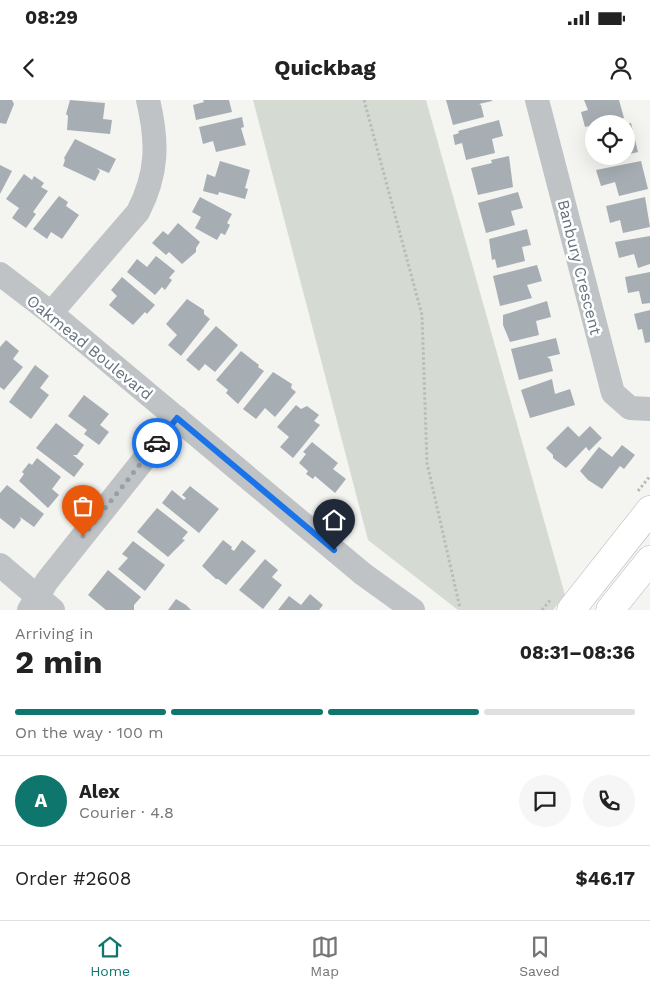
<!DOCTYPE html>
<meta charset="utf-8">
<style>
:root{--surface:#fff;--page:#f6f6f6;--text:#222;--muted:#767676;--line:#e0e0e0;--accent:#0f766e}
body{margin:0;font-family:"Work Sans",sans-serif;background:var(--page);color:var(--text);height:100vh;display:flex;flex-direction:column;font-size:19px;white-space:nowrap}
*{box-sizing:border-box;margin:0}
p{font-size:16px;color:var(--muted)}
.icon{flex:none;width:28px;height:28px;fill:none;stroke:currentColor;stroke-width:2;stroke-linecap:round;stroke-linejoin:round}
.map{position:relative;height:510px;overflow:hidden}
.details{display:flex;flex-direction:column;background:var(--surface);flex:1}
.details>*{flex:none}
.buttons{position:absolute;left:585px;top:15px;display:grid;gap:10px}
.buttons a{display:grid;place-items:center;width:50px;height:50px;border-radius:50%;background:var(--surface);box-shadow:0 5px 20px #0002;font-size:25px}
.pin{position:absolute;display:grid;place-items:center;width:42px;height:42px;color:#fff;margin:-51px -21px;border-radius:50% 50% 50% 0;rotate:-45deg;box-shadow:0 0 5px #0007}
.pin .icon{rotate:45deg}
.courier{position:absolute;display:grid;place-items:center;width:50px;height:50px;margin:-25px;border:4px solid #1a73e8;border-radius:50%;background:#fff;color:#222;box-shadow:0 1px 6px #0007}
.headline em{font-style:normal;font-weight:700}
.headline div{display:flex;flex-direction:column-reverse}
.headline{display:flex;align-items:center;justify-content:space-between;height:85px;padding:0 15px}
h1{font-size:32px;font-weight:700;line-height:38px}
.bar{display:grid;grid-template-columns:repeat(4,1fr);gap:8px 5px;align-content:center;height:60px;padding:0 15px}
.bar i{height:6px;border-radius:4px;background:var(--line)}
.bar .current{background:var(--accent)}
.bar p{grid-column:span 4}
.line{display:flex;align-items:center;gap:12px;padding:0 15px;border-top:1px solid var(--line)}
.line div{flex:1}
.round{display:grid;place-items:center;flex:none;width:52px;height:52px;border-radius:26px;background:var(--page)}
.status{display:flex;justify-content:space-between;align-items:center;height:35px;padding:0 25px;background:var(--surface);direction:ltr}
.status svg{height:14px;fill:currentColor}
header{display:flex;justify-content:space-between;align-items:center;height:65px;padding:0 15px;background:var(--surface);font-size:22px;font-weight:700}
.tab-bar{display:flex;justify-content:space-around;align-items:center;height:70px;border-top:1px solid var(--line);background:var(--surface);font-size:14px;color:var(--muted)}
.tab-bar a{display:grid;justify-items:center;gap:2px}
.tab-bar .current{color:var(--accent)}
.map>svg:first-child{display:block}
.green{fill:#d5dbd2}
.building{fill:#a7aeb3}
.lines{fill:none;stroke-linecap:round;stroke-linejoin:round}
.major-casing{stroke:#b3b6b9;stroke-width:29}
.path{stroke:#b9bbbd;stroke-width:3;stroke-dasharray:2.5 2.5;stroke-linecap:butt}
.minor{stroke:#bfc3c6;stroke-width:24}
.major{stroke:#fff;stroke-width:28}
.done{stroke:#97a0a7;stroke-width:5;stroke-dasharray:0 9}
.route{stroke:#1a73e8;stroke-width:6}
.labels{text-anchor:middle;stroke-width:5;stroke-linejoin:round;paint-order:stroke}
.street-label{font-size:16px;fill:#65727f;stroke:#fff}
</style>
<div class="status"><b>08:29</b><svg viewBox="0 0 49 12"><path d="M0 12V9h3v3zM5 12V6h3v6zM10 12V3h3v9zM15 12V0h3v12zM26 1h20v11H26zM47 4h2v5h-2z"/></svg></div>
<header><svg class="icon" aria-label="back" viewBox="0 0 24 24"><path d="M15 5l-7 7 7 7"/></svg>Quickbag<svg class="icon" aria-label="person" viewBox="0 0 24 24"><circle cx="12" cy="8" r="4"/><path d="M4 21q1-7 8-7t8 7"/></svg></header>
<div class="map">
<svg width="650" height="510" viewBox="0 0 650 510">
<rect width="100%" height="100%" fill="#f4f4f1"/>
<path class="green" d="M253 0H426L565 495 553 510H458L368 440Z"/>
<g class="building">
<path d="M0 0H12L14 4 6 24 0 23Z"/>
<path d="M70 0 105 3 103 19 112 20 110 34 67 30 68 16 66 14Z"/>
<path d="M203 0H229L232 12 196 20 193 5 204 2Z"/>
<path d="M446 0H492V1L479 4 481 5 484 17 453 25Z"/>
<path d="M584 0H619L624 18 585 27 581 12 588 10Z"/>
<path d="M242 17 244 27 241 28 246 45 216 52 213 41 203 44 199 27Z"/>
<path d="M499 20 503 36 492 39 495 53 466 60 462 43 455 45 453 35 459 33 458 31Z"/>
<path d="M631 23 638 52 626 55V24Z"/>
<path d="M594 32V49L590 50 586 34Z"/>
<path d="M75 39 116 59 109 73 97 68 100 71 95 81 63 66 65 60 64 58Z"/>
<path d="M509 56 513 87 478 95 471 68 492 63 491 60Z"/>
<path d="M605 56H619V57L606 60Z"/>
<path d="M220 61 250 70 245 88 248 89 245 99 219 92 218 95 203 91 207 74 215 77Z"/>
<path d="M641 61 648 89 619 96 615 82 601 86 596 70Z"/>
<path d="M0 65 12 71 0 94Z"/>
<path d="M24 74 32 80 34 76 44 83 41 87 48 91 33 112 36 114 26 128 12 118 19 108 6 99Z"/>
<path d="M518 92 523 108 511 111 515 125 486 133 478 103Z"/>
<path d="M59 96 68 102 66 106 79 115 62 139 51 132 47 139 33 129Z"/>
<path d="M200 97 232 114 227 123 230 125 225 135 221 133 217 140 195 128 201 117 192 112Z"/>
<path d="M645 97 650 127 623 133 620 120 610 123 606 106Z"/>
<path d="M178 123 200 142 196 148V152L182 164 169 152 166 155 152 143 163 131 168 135Z"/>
<path d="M527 129 531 145 522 147 525 161 497 168 495 159 492 160 489 139Z"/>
<path d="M650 136V164L638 168 634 154 619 158 615 142Z"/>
<path d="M156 156 175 171 169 178 172 180 165 190 162 187 155 195 127 172 137 159 147 167Z"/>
<path d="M537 165 542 181 527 185 532 198 500 206 493 176Z"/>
<path d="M650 172V203L642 204 639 191 628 193 625 177Z"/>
<path d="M122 177 155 205 147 214 145 212 133 225 109 205 117 196 111 190Z"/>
<path d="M187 199 204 210V214L210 219 181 256 168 245 177 235 166 224Z"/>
<path d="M547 201 551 217 536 221 539 235 510 242 503 225V215Z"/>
<path d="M650 210V242L645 243 642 229 638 230 634 214Z"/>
<path d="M216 226 238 245 215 272 205 264 199 271 186 260Z"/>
<path d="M556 238 560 254 547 257 550 259 553 271 519 280 511 249Z"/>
<path d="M6 240 19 251 13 259 23 267 4 290 0 287V247Z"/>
<path d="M241 251 259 265 258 267 264 271 238 304 226 293 228 290 216 280Z"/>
<path d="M35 265 49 276 40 288 49 295 31 319 9 302Z"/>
<path d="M273 272 292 284 291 288 296 292 275 317 265 308 256 319 243 309Z"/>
<path d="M552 279 555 294 570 289 575 305 530 318 521 290Z"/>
<path d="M84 295 109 314 100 325 109 332 99 345 84 334 87 330 68 316Z"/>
<path d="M296 305 301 309 307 306 319 315 314 321 320 325 293 358 280 347 289 337 277 327Z"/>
<path d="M56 323 84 345 77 355H73L84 364 74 377 36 348Z"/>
<path d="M568 326 579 337 590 326 602 338 589 351 586 347 566 368 553 358V355L546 348Z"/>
<path d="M312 342 338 363 333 369 346 379 335 393 315 376 313 379 306 374 308 371 299 363 306 354 303 352Z"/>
<path d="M622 345 635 355 624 369 620 366 602 389 588 380 580 371 599 347 612 357Z"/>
<path d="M37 358 61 377 52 389 59 395 48 408 19 381 24 374 22 372 29 363 32 365Z"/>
<path d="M7 385 44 414 34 427 20 417 21 420 14 429 0 418V393Z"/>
<path d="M190 386 219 409 199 433 162 403 172 390 184 400 186 398 182 395Z"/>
<path d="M157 408 188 432 182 439 185 440 168 457 137 432Z"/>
<path d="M223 440 232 447 231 449 234 451 242 440 256 451 226 485 218 479H216L202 466Z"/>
<path d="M133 441 165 465 145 491 118 469 128 458 122 454Z"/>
<path d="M265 459 278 470 272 477 282 485 263 509 239 490Z"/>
<path d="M108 470 141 497 134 505V510H106L88 495Z"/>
<path d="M310 494 323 505 319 510H278L289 496 301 505Z"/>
<path d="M176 499 186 505 191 510H168Z"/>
</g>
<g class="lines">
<defs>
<g id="major">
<path d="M571 510 650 410"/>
<path d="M610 510 650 460"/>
</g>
</defs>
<use href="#major" class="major-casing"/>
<g class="path">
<path d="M364 0 422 215 427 363 460 508"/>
<path d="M638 391 650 376"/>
<path d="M542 510 551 499"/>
</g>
<g class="minor">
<path d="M537 0 613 293 630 308 650 309"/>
<path d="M0 174 51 213 363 474 413 510"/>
<path d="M51 213 138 112C158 73 158 42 148 0"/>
<path d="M0 465 53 510"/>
<path d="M29 510 47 481 177 318"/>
</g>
<use href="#major" class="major"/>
</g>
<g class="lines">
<path class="done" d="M83 436 157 343"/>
<path class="route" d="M157 343 177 318 334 450"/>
</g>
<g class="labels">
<g class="street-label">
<text transform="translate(580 167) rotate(76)" y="6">Banbury Crescent</text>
<text transform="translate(90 247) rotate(39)" y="6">Oakmead Boulevard</text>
</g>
</g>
</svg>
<div class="buttons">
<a><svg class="icon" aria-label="locate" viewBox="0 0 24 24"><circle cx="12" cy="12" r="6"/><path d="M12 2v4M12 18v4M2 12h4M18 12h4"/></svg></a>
</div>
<div class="pin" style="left:83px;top:436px;background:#ea580c"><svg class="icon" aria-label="bag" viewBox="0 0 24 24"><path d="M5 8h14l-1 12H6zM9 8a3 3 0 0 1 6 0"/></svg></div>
<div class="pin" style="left:334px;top:450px;background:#1f2937"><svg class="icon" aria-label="home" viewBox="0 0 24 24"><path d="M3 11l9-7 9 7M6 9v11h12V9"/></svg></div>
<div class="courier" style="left:157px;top:343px"><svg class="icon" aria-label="car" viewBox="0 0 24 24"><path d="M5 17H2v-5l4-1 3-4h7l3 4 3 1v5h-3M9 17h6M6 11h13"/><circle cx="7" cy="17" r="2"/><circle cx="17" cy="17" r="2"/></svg></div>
</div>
<section class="details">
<div class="headline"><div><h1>2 min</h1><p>Arriving in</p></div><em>08:31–08:36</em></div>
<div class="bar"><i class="current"></i><i class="current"></i><i class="current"></i><i></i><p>On the way · 100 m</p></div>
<div class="line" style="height:90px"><b class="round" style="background:var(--accent);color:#fff">A</b><div><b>Alex</b><p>Courier · 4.8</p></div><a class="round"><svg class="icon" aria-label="chat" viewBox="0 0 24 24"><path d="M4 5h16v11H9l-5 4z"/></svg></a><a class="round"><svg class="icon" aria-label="phone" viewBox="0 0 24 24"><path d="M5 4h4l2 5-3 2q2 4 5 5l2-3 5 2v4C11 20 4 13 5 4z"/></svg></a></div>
<div class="line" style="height:65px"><div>Order #2608</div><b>$46.17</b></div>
</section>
<nav class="tab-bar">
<a class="current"><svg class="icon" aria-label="home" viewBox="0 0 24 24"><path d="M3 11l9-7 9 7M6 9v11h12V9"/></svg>Home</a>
<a><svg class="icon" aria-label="map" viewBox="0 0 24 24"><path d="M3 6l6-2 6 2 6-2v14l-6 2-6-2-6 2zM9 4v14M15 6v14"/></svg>Map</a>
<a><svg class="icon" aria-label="saved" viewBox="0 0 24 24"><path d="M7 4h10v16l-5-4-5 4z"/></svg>Saved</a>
</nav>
